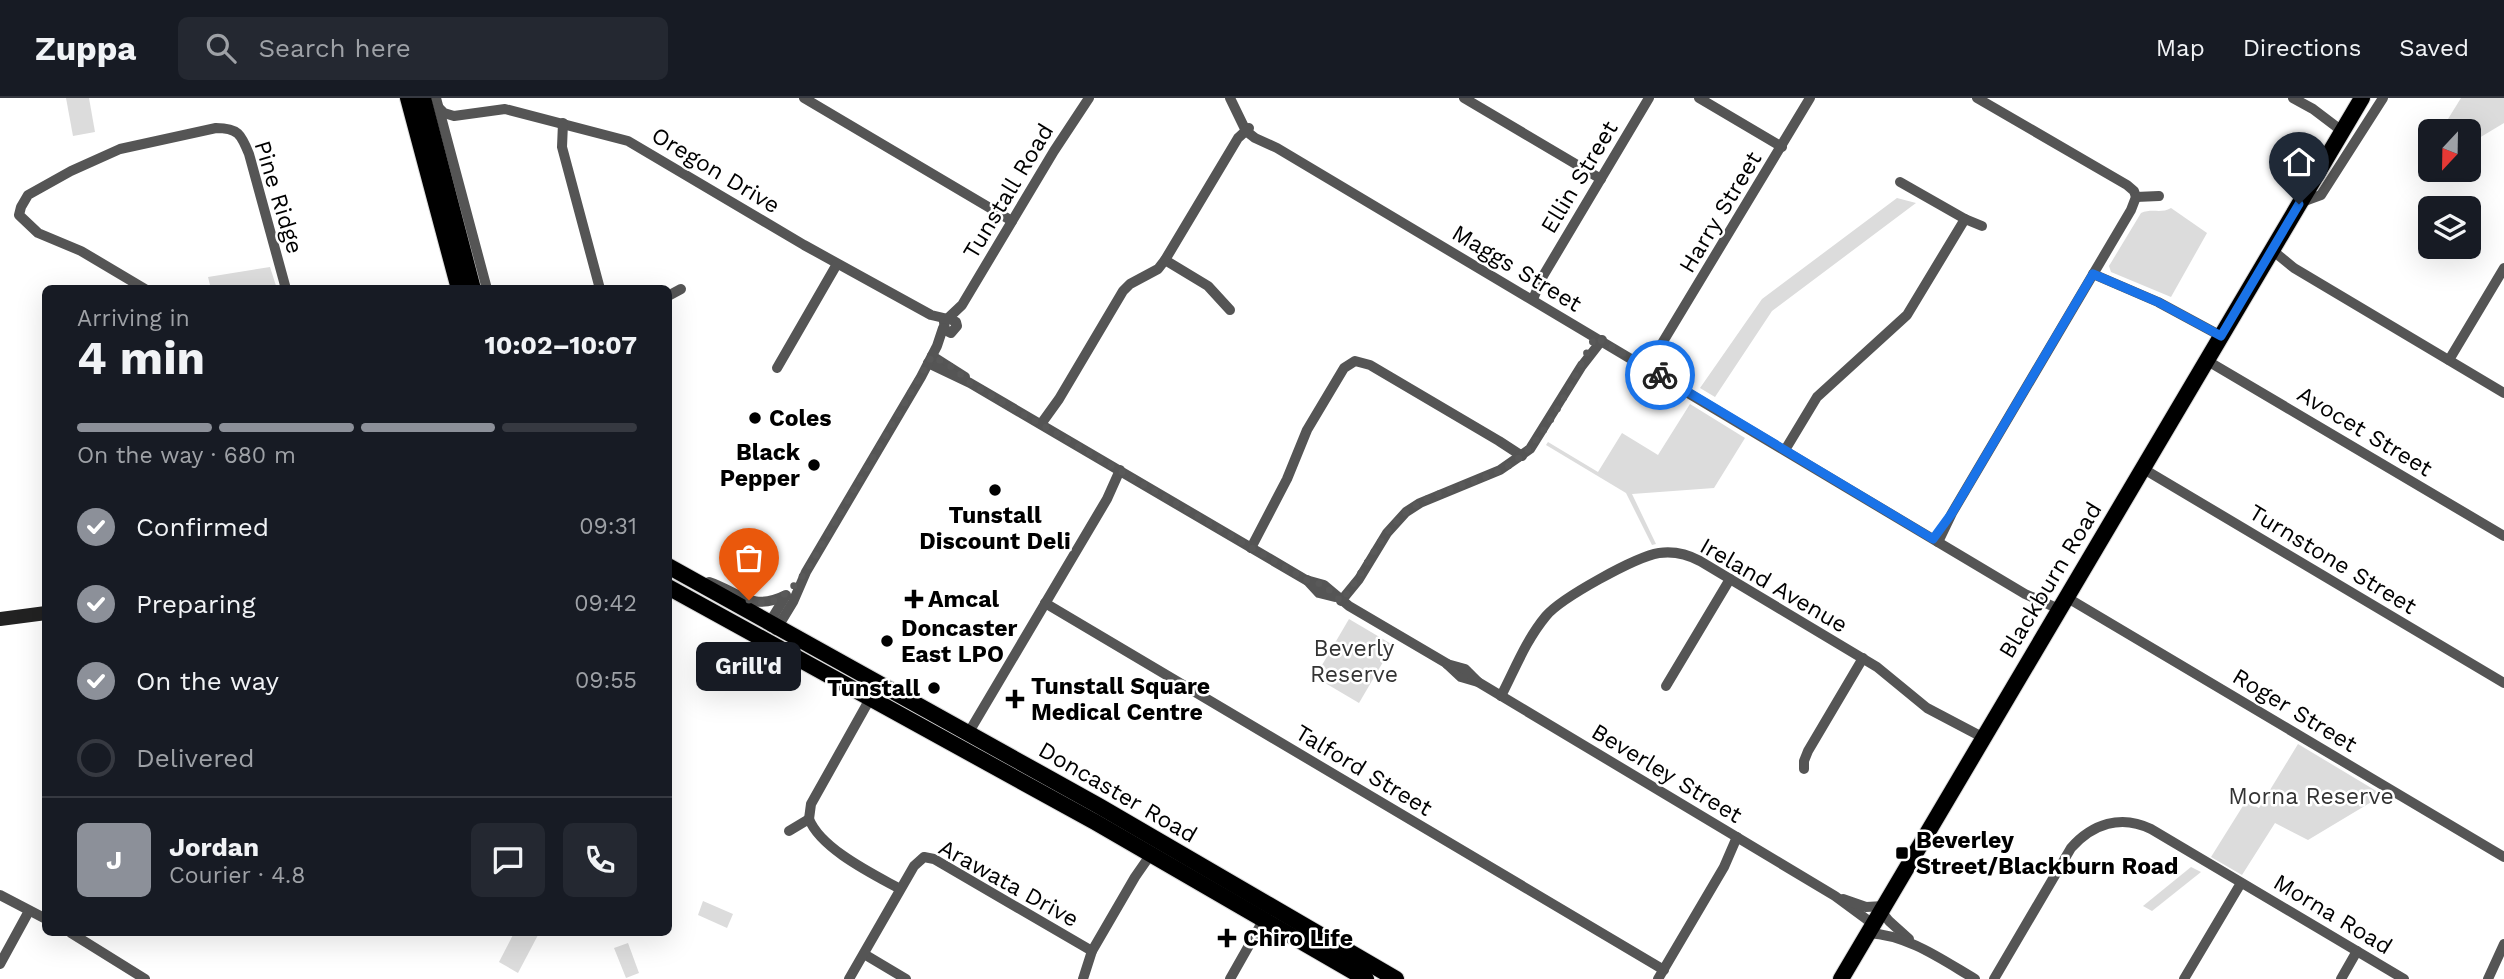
<!DOCTYPE html>
<meta charset="utf-8">
<style>
:root{--surface:#171b24;--page:#242831;--text:#f1f3f6;--muted:#9ea1a6;--line:#363941;--accent:#8c9099}
body{margin:0;font-family:"Work Sans",sans-serif;background:var(--page);color:var(--text);height:100vh;display:flex;flex-direction:column;font-size:26px;white-space:nowrap}
*{box-sizing:border-box;margin:0}
p{font-size:23px;color:var(--muted)}
.icon{flex:none;width:38px;height:38px;fill:none;stroke:currentColor;stroke-width:2;stroke-linecap:round;stroke-linejoin:round}
.map{position:relative;flex:1;overflow:hidden}
.sheet{position:absolute;left:42px;top:187px;width:630px;height:651px;display:flex;flex-direction:column;background:var(--surface);border-radius:10px;box-shadow:0 7px 28px #0002}
.sheet>*{flex:none}
.needle{width:46px;rotate:202deg}
.tools{position:absolute;left:2418px;top:21px;display:grid;gap:14px}
.tools a{display:grid;place-items:center;width:63px;height:63px;border-radius:10px;background:var(--surface);box-shadow:0 7px 28px #0002;font-size:35px}
.pin{position:absolute;display:grid;place-items:center;width:60px;height:60px;color:#fff;margin:-72px -30px;border-radius:50% 50% 50% 0;rotate:-45deg;box-shadow:0 0 7px #0007}
.pin .icon{rotate:45deg}
.courier{position:absolute;display:grid;place-items:center;width:70px;height:70px;margin:-35px;border:5px solid #1a73e8;border-radius:50%;background:#fff;color:#222;box-shadow:0 2px 9px #0007}
.bubble{position:absolute;height:49px;border-radius:10px;background:var(--surface);box-shadow:0 7px 28px #0002;font-size:23px;font-weight:700;line-height:49px;text-align:center}
.overview em{font-style:normal;font-weight:700}
.overview div{display:flex;flex-direction:column-reverse}
.overview{display:flex;align-items:center;justify-content:space-between;height:119px;padding:0 35px}
h1{font-size:46px;font-weight:700;line-height:52px}
.bar{display:grid;grid-template-columns:repeat(4,1fr);gap:10px 7px;align-content:center;height:84px;padding:0 35px}
.bar i{height:9px;border-radius:5px;background:var(--line)}
.bar .selected{background:var(--accent)}
.bar p{grid-column:span 4}
.line{display:flex;align-items:center;gap:18px;padding:0 35px;border-top:2px solid var(--line)}
.line div{flex:1}
.round{display:grid;place-items:center;flex:none;width:74px;height:74px;border-radius:10px;background:var(--page)}
ol{padding:0 35px;list-style:none}
li{display:flex;align-items:center;gap:21px;height:77px}
li p{margin-inline-start:auto}
li .icon{padding:7px;border-radius:50%;background:var(--accent);color:#fff;stroke-width:4}
li:last-child{color:var(--muted)}
li i{width:38px;height:38px;border:4px solid var(--line);border-radius:50%}
header{display:flex;align-items:center;gap:42px;box-sizing:border-box;height:98px;padding:0 35px;background:var(--surface);border-bottom:2px solid var(--line)}
header strong{font-size:33px}
nav{display:flex;gap:38px;margin-inline-start:auto;font-size:24px}
.search{width:490px;height:63px;background:var(--page);display:flex;align-items:center;gap:18px;box-sizing:border-box;padding:0 24px;border-radius:10px;color:var(--muted);font-size:26px}
.map>svg:first-child{display:block}
.green{fill:#dcdcdc}
.lines{fill:none;stroke-linecap:round;stroke-linejoin:round}
.primary-casing{stroke:#dbdbdb;stroke-width:18}
.minor{stroke:#555;stroke-width:10}
.secondary{stroke:#222;stroke-width:14}
.primary{stroke:#000;stroke-width:16}
.done{stroke:#595959;stroke-width:7;stroke-dasharray:0 12.6}
.route{stroke:#1a73e8;stroke-width:9}
.poi-dot{fill:#000;stroke:#fff;stroke-width:2.5}
.labels{text-anchor:middle;stroke-width:5;stroke-linejoin:round;paint-order:stroke}
.street-label{font-size:23px;fill:#000;stroke:#fff}
.poi-label{font-size:23px;font-weight:bold;fill:#000;stroke:#fff;text-anchor:start}
.park-label{font-size:23px;fill:#333;stroke:#fff}
</style>
<header>
<strong>Zuppa</strong>
<div class="search"><svg class="icon" aria-label="search" viewBox="0 0 24 24"><circle cx="10" cy="10" r="6"/><path d="M15 15l6 6"/></svg>Search here</div>
<nav><a>Map</a><a>Directions</a><a>Saved</a></nav>
</header>
<div class="map">
<svg width="2504" height="881" viewBox="0 0 2504 881">
<rect width="100%" height="100%" fill="#fff"/>
<g class="green">
<path d="M66 0H89L95 34 73 38Z"/>
<path d="M2461 0H2504V25L2479 40 2448 21Z"/>
<path d="M1897 100 1916 105 1772 213 1715 299 1700 290 1762 201Z"/>
<path d="M2171 110 2207 135 2171 199 2111 174 2109 168 2141 115C2152 110 2161 116 2171 110Z"/>
<path d="M270 169 277 191H211L208 179Z"/>
<path d="M1690 306 1745 340 1714 390 1632 396 1656 446 1652 447 1626 395 1546 347 1548 344 1598 374 1622 335 1658 357Z"/>
<path d="M1349 521 1393 547 1359 605 1315 579Z"/>
<path d="M2298 646 2383 697 2308 742 2275 725 2242 777 2211 759 2246 703 2259 710Z"/>
<path d="M2191 769 2201 774 2152 813 2143 808Z"/>
<path d="M703 803 733 816 727 830 698 817Z"/>
<path d="M514 835 538 837 518 875 499 864Z"/>
<path d="M628 845 639 875 626 880 614 850Z"/>
</g>
<g class="lines">
<defs>
<g id="primary">
<path d="M408 0 459 191"/>
<path d="M423 0 473 191"/>
<path d="M668 468 1099 708 1396 881"/>
<path d="M668 489 1095 724 1366 881"/>
<path d="M1841 881 2362 0"/>
</g>
</defs>
<use href="#primary" class="primary-casing"/>
<g class="minor">
<path d="M436 0 487 191"/>
<path d="M804 0 1012 123"/>
<path d="M1230 0 1246 33 1255 40 1277 50 2025 496 2059 511"/>
<path d="M1464 0 1601 81"/>
<path d="M1699 0 1782 49"/>
<path d="M1977 0 2127 87 2134 93 2136 99"/>
<path d="M2293 0 2313 11 2342 33"/>
<path d="M439 10 444 15 454 18 505 11 628 43 804 147 931 217 948 221"/>
<path d="M563 25 562 49 600 191"/>
<path d="M1900 84 1965 121 1982 128"/>
<path d="M2136 99 2159 98"/>
<path d="M2299 105 2321 97 2383 0"/>
<path d="M2272 152 2294 170 2504 295"/>
<path d="M1165 162 1208 188 1230 212"/>
<path d="M2093 176 2158 204 2221 238"/>
<path d="M145 191 81 153 38 135 19 117 21 109 28 97 71 73 120 51 216 30C238 30 241 36 249 56L286 191"/>
<path d="M668 198 681 191"/>
<path d="M1533 201 1543 178 1649 0"/>
<path d="M950 221 956 224 957 228 951 235 945 232 944 224 962 207 1054 53 1089 0"/>
<path d="M932 258 965 279"/>
<path d="M2206 262 2504 438"/>
<path d="M2449 262 2504 170"/>
<path d="M928 265 970 285 1306 482 1324 487 1349 508 1446 565 1461 579 1478 584 1835 798 1873 826"/>
<path d="M1645 268 1661 247 1810 0"/>
<path d="M777 270 837 166"/>
<path d="M1041 326 1059 301 1123 193 1130 186 1158 171 1165 162 1238 40 1249 30"/>
<path d="M1785 352 1817 299 1907 217 1965 121"/>
<path d="M2142 370 2504 585"/>
<path d="M1938 444 1952 415 2131 112 2136 99"/>
<path d="M1251 450 1287 381 1307 332 1344 270 1355 263 1370 267 1499 343 1522 358"/>
<path d="M1307 482 1319 495 1335 499"/>
<path d="M709 484C741 495 752 514 786 497"/>
<path d="M2066 499 2504 759"/>
<path d="M1341 503 1359 481 1387 435 1406 414 1420 405 1500 372 1530 351 1581 269 1602 242"/>
<path d="M1045 505 1664 872"/>
<path d="M771 529 774 517 785 499"/>
<path d="M776 532 793 504 806 474 921 279 937 248 943 230"/>
<path d="M1447 566 1465 571 1478 584"/>
<path d="M1666 588 1730 481"/>
<path d="M1501 598C1515 571 1526 542 1546 518 1561 500 1635 459 1659 455 1673 453 1687 456 1700 463L1877 569 1927 610 1984 640"/>
<path d="M969 634 1107 401 1120 372"/>
<path d="M1804 671V663L1808 653 1863 560"/>
<path d="M809 721 811 706 871 599"/>
<path d="M809 721C821 751 873 776 900 791"/>
<path d="M789 733 809 721"/>
<path d="M0 797 46 821"/>
<path d="M1843 801 1866 809 1884 808"/>
<path d="M1881 813 1889 823 1909 841"/>
<path d="M71 835 145 881"/>
<path d="M1868 835C1908 837 1941 861 1975 881"/>
<path d="M864 856 906 881"/>
<path d="M0 866 29 813"/>
<path d="M849 881 914 768 924 759 934 761 1092 853"/>
<path d="M1083 881 1092 853 1135 779 1151 756"/>
<path d="M1230 881 1264 821"/>
<path d="M1658 881 1724 769 1737 739"/>
<path d="M1994 881 2071 750C2092 726 2121 716 2151 731L2404 881"/>
<path d="M2184 881 2241 785"/>
<path d="M2341 881 2357 853"/>
<path d="M2488 881 2504 846"/>
</g>
<path class="secondary" d="M0 521 46 515"/>
<use href="#primary" class="primary"/>
</g>
<g class="lines">
<path class="done" d="M749 502C775 512 790 492 806 474L932 258 955 271 970 285 1288 471 1306 482 1324 487 1341 503C1364 476 1377 440 1404 416 1430 393 1470 388 1501 372 1546 349 1572 281 1595 239L1660 277"/>
<path class="route" d="M1660 277 1933 441 1952 415 2093 176 2158 204 2221 238 2299 106"/>
</g>
<g class="poi-dot">
<circle cx="755" cy="320" r="7"/>
<circle cx="814" cy="367" r="7"/>
<circle cx="995" cy="392" r="7"/>
<path d="M910.5 490.5h7v7h7v7h-7v7h-7v-7h-7v-7h7z"/>
<circle cx="887" cy="543" r="7"/>
<circle cx="934" cy="590" r="7"/>
<path d="M1011.5 590.5h7v7h7v7h-7v7h-7v-7h-7v-7h7z"/>
<rect x="1895" y="748" width="14" height="14" rx="3.5"/>
<path d="M1223.5 829.5h7v7h7v7h-7v7h-7v-7h-7v-7h7z"/>
</g>
<g class="labels">
<g class="street-label">
<text transform="translate(716 72) rotate(31)" y="8">Oregon Drive</text>
<text transform="translate(1579 79) rotate(-59)" y="8">Ellin Street</text>
<text transform="translate(1008 93) rotate(-59)" y="8">Tunstall Road</text>
<text transform="translate(279 99) rotate(73)" y="8">Pine Ridge</text>
<text transform="translate(1720 114) rotate(-59)" y="8">Harry Street</text>
<text transform="translate(1517 170) rotate(31)" y="8">Maggs Street</text>
<text transform="translate(2365 333) rotate(31)" y="8">Avocet Street</text>
<text transform="translate(2333 461) rotate(31)" y="8">Turnstone Street</text>
<text transform="translate(2050 482) rotate(-59)" y="8">Blackburn Road</text>
<text transform="translate(1774 487) rotate(30)" y="8">Ireland Avenue</text>
<text transform="translate(2295 612) rotate(31)" y="8">Roger Street</text>
<text transform="translate(1364 672) rotate(31)" y="8">Talford Street</text>
<text transform="translate(1667 675) rotate(31)" y="8">Beverley Street</text>
<text transform="translate(1118 694) rotate(30)" y="8">Doncaster Road</text>
<text transform="translate(1009 785) rotate(29)" y="8">Arawata Drive</text>
<text transform="translate(2333 816) rotate(31)" y="8">Morna Road</text>
</g>
<g class="poi-label">
<text x="769" y="328">Coles</text>
<text x="800" y="362" text-anchor="end">Black<tspan x="800" dy="26">Pepper</tspan></text>
<text x="995" y="425" text-anchor="middle">Tunstall<tspan x="995" dy="26">Discount Deli</tspan></text>
<text x="928" y="509">Amcal</text>
<text x="901" y="538">Doncaster<tspan x="901" dy="26">East LPO</tspan></text>
<text x="1031" y="596">Tunstall Square<tspan x="1031" dy="26">Medical Centre</tspan></text>
<text x="920" y="598" text-anchor="end">Tunstall</text>
<text x="1916" y="750">Beverley<tspan x="1916" dy="26">Street/Blackburn Road</tspan></text>
<text x="1243" y="848">Chiro Life</text>
</g>
<g class="park-label">
<text x="1354" y="558">Beverly<tspan x="1354" dy="26">Reserve</tspan></text>
<text x="2311" y="706">Morna Reserve</text>
</g>
</g>
</svg>
<div class="tools">
<a><svg class="needle" viewBox="-14 -14 28 28"><path d="M0-13l5 13h-10z" fill="#e53935"/><path d="M0 13l5-13h-10z" fill="#9ea1a6"/></svg></a>
<a><svg class="icon" aria-label="layers" viewBox="0 0 24 24"><path d="M12 4l9 5-9 5-9-5zM3 14l9 5 9-5"/></svg></a>
</div>
<div class="pin" style="left:749px;top:502px;background:#ea580c"><svg class="icon" aria-label="bag" viewBox="0 0 24 24"><path d="M5 8h14l-1 12H6zM9 8a3 3 0 0 1 6 0"/></svg></div>
<div class="pin" style="left:2299px;top:106px;background:#1f2937"><svg class="icon" aria-label="home" viewBox="0 0 24 24"><path d="M3 11l9-7 9 7M6 9v11h12V9"/></svg></div>
<div class="courier" style="left:1660px;top:277px"><svg class="icon" aria-label="bike" viewBox="0 0 24 24"><circle cx="6" cy="16" r="4"/><circle cx="18" cy="16" r="4"/><path d="M6 16l4-8h5l3 8M10 8l3 8H6M13 5h3"/></svg></div>
<div class="bubble" style="left:696px;top:544px;width:105px">Grill'd</div>
<section class="sheet">
<div class="overview"><div><h1>4 min</h1><p>Arriving in</p></div><em>10:02–10:07</em></div>
<div class="bar"><i class="selected"></i><i class="selected"></i><i class="selected"></i><i></i><p>On the way · 680 m</p></div>
<ol>
<li><svg class="icon" aria-label="check" viewBox="0 0 24 24"><path d="M5 12l5 5 9-10"/></svg>Confirmed<p>09:31</p></li>
<li><svg class="icon" aria-label="check" viewBox="0 0 24 24"><path d="M5 12l5 5 9-10"/></svg>Preparing<p>09:42</p></li>
<li><svg class="icon" aria-label="check" viewBox="0 0 24 24"><path d="M5 12l5 5 9-10"/></svg>On the way<p>09:55</p></li>
<li><i></i>Delivered</li>
</ol>
<div class="line" style="height:126px"><b class="round" style="background:var(--accent);color:#fff">J</b><div><b>Jordan</b><p>Courier · 4.8</p></div><a class="round"><svg class="icon" aria-label="chat" viewBox="0 0 24 24"><path d="M4 5h16v11H9l-5 4z"/></svg></a><a class="round"><svg class="icon" aria-label="phone" viewBox="0 0 24 24"><path d="M5 4h4l2 5-3 2q2 4 5 5l2-3 5 2v4C11 20 4 13 5 4z"/></svg></a></div>
</section>
</div>
